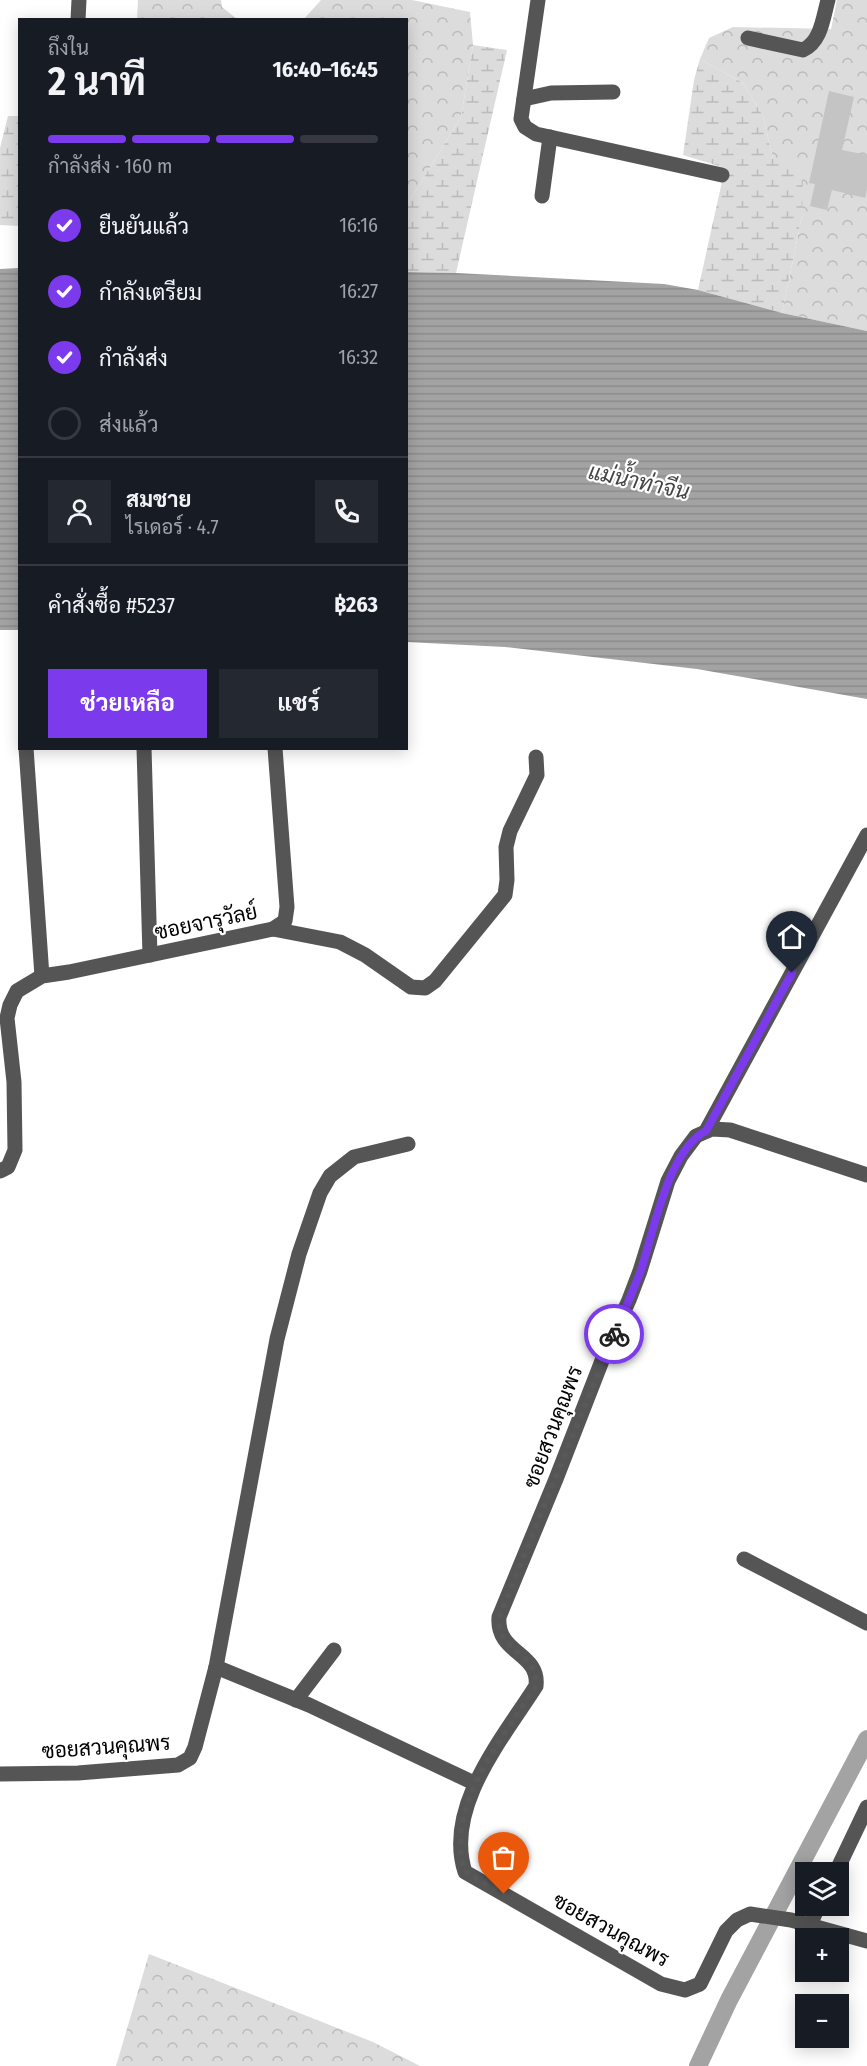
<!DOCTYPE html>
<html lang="th">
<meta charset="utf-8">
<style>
:root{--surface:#171b24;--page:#242831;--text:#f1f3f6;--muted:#9ea1a6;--line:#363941;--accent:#7c3aed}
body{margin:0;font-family:"Fira Sans Condensed",Sarabun,sans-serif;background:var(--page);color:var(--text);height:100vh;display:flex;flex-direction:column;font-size:22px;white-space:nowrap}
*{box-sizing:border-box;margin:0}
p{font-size:20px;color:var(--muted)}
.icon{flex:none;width:33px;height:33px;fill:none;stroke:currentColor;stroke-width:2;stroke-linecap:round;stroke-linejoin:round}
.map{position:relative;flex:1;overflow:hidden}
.details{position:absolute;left:18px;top:18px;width:390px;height:732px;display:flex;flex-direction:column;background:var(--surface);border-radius:0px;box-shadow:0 3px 15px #0003}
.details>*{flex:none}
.tools{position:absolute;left:795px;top:1862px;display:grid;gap:12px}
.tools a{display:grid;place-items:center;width:54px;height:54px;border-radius:0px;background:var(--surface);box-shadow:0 3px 15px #0003;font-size:30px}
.pin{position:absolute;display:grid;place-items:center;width:51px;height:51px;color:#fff;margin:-62px -26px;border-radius:50% 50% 50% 0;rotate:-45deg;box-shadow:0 0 6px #0007}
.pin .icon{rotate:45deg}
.courier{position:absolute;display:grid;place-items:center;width:60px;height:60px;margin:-30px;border:4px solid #7c3aed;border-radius:50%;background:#fff;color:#222;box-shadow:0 2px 8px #0007}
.headline em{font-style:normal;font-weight:700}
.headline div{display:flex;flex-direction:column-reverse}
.headline{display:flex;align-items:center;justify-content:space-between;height:102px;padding:0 30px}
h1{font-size:39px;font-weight:700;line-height:45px}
.bar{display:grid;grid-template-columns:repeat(4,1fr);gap:9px 6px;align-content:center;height:72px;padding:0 30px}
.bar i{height:8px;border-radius:4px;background:var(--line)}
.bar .selected{background:var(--accent)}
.bar p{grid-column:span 4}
.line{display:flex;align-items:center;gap:15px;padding:0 30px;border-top:2px solid var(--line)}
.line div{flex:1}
.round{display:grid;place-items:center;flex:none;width:63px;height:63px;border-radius:0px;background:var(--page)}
ol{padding:0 30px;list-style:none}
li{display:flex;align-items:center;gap:18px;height:66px}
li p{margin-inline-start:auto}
li .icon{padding:6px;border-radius:50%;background:var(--accent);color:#fff;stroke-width:4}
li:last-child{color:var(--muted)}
li i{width:33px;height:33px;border:3px solid var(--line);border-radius:50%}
.cta{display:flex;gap:12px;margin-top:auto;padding:12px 30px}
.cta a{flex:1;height:69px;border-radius:0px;background:var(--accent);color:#fff;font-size:24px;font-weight:700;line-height:69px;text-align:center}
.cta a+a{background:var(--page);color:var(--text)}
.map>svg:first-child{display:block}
.forest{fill:url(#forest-crowns)}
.wetland{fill:url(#wetland-marsh)}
.water{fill:url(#water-rules)}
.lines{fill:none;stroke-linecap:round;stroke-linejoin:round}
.canal{stroke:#a3a3a3;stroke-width:18}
.building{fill:#c4c4c4}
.minor{stroke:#555;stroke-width:15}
.done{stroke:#595959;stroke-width:6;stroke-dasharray:0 10.8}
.route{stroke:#7c3aed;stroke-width:8}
.labels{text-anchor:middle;stroke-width:4.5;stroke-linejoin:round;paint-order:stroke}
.street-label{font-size:21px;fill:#000;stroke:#fff}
.water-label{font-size:22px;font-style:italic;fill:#444;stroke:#fff}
</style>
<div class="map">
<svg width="867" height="2066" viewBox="0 0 867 2066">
<defs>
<pattern id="forest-crowns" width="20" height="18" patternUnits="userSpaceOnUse" patternTransform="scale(1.5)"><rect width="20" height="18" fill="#dcdcdc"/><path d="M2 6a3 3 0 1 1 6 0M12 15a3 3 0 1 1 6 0" fill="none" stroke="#bbb"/></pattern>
<pattern id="wetland-marsh" width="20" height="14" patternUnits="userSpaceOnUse" patternTransform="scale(1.5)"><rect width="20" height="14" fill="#dcdcdc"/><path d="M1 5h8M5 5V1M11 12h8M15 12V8" fill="none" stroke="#bbb"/></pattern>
<pattern id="water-rules" width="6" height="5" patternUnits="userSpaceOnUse" patternTransform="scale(1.5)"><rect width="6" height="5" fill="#a3a3a3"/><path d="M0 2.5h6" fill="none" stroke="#8b8b8b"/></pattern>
</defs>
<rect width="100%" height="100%" fill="#fff"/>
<g class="forest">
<path d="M138 0H221L222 7 237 19H137Z"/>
<path d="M321 0H412L470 12 473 45 461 117 407 205 406 20H303Z"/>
<path d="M837 0H867V331L782 313 802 216 773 159 763 116 743 83 700 59 709 38 733 27 831 29Z"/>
<path d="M149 1954 373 2042 420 2066H116Z"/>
</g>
<g class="wetland">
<path d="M473 45 507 50 456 273 407 272V205L461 117Z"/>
<path d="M700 59 743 83 763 116 773 159 803 171 802 216 782 313 698 290 725 168 683 155 694 80Z"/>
<path d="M8 116H19V226L0 225V148Z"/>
</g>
<g class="water">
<path d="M19 268V630H0V269Z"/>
<path d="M407 272 456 273 664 284 698 290 782 313 867 331V699L697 669 505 647 407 642Z"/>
</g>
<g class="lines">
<path class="canal" d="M698 2066 729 2000 867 1739"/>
</g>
<path class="building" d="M829 91 854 97 842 150 867 155V189L865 198 832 190 827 210 810 206 815 184 809 183Z"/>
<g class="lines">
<g class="minor">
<path d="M538 0 521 119 525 127 536 134 722 175"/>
<path d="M78 20 79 0"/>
<path d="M748 38 803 50C821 42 823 18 828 0"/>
<path d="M524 99 551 93 613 92"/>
<path d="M542 196 550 137"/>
<path d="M26 748 42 976"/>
<path d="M144 748 150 955"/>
<path d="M273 929 285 921 287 907 275 748"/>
<path d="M706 1131 867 835"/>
<path d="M0 1171 8 1167 15 1150 14 1082 7 1018 10 1005 17 991 42 976 69 972 273 929 340 942 365 955 411 987 425 988 435 981 505 895 507 880 506 847 510 831 537 775 536 757"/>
<path d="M867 1175 730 1130 712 1129 696 1136 681 1156 668 1181 640 1271 629 1300 605 1353 556 1479 499 1617C496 1654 540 1652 536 1686 503 1738 444 1807 465 1872L661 1984 685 1990 700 1984 726 1931 737 1920 750 1914 791 1920 867 1941"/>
<path d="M744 1559 867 1623"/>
<path d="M216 1667 309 1705 474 1783"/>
<path d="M296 1700 334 1650"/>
<path d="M0 1774 78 1773 178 1765 190 1758 195 1747 216 1667 277 1339 299 1254 320 1193 330 1176 354 1157 408 1144"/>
<path d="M836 1872 867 1807"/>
<path d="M810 1925 819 1905"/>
</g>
</g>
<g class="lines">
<path class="done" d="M504 1894 465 1872C444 1807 503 1738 536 1686 540 1652 496 1654 499 1617L614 1334"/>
<path class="route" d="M614 1334C623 1313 633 1292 641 1270 654 1231 668 1150 706 1131L792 973"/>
</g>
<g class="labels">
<g class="street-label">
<text transform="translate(206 922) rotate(-12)" y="7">ซอยจารุวัลย์</text>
<text transform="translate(553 1427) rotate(-69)" y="7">ซอยสวนคุณพร</text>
<text transform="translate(106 1747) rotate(-4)" y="7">ซอยสวนคุณพร</text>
<text transform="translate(611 1930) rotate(29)" y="7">ซอยสวนคุณพร</text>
</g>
<g class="water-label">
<text transform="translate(639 481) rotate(12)" y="8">แม่น้ำท่าจีน</text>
</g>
</g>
</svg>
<div class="tools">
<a><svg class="icon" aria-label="layers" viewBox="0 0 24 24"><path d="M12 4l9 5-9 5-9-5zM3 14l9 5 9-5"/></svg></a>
<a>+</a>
<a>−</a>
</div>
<div class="pin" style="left:504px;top:1894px;background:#ea580c"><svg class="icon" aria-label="bag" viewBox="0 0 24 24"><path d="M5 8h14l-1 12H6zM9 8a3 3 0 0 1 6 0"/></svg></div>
<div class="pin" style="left:792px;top:973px;background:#1f2937"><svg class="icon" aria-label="home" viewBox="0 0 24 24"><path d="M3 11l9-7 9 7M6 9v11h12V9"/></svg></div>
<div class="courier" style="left:614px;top:1334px"><svg class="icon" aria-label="bike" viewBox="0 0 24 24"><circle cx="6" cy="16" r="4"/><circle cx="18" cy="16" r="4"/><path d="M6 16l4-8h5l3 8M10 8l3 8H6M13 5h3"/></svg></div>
<section class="details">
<div class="headline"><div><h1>2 นาที</h1><p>ถึงใน</p></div><em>16:40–16:45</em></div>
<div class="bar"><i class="selected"></i><i class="selected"></i><i class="selected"></i><i></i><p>กำลังส่ง · 160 m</p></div>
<ol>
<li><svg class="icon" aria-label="check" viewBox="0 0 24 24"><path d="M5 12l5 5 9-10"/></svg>ยืนยันแล้ว<p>16:16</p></li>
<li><svg class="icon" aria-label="check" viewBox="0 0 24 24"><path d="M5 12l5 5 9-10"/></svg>กำลังเตรียม<p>16:27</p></li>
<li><svg class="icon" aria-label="check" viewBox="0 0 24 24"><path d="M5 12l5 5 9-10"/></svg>กำลังส่ง<p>16:32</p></li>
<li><i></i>ส่งแล้ว</li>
</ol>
<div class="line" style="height:108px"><a class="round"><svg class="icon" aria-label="person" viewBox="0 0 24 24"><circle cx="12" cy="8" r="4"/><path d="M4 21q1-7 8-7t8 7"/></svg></a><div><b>สมชาย</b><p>ไรเดอร์ · 4.7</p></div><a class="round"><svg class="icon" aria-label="phone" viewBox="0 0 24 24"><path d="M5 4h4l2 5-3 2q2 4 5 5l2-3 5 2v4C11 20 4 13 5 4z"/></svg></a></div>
<div class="line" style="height:78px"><div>คำสั่งซื้อ #5237</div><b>฿263</b></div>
<div class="cta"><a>ช่วยเหลือ</a><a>แชร์</a></div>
</section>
</div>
